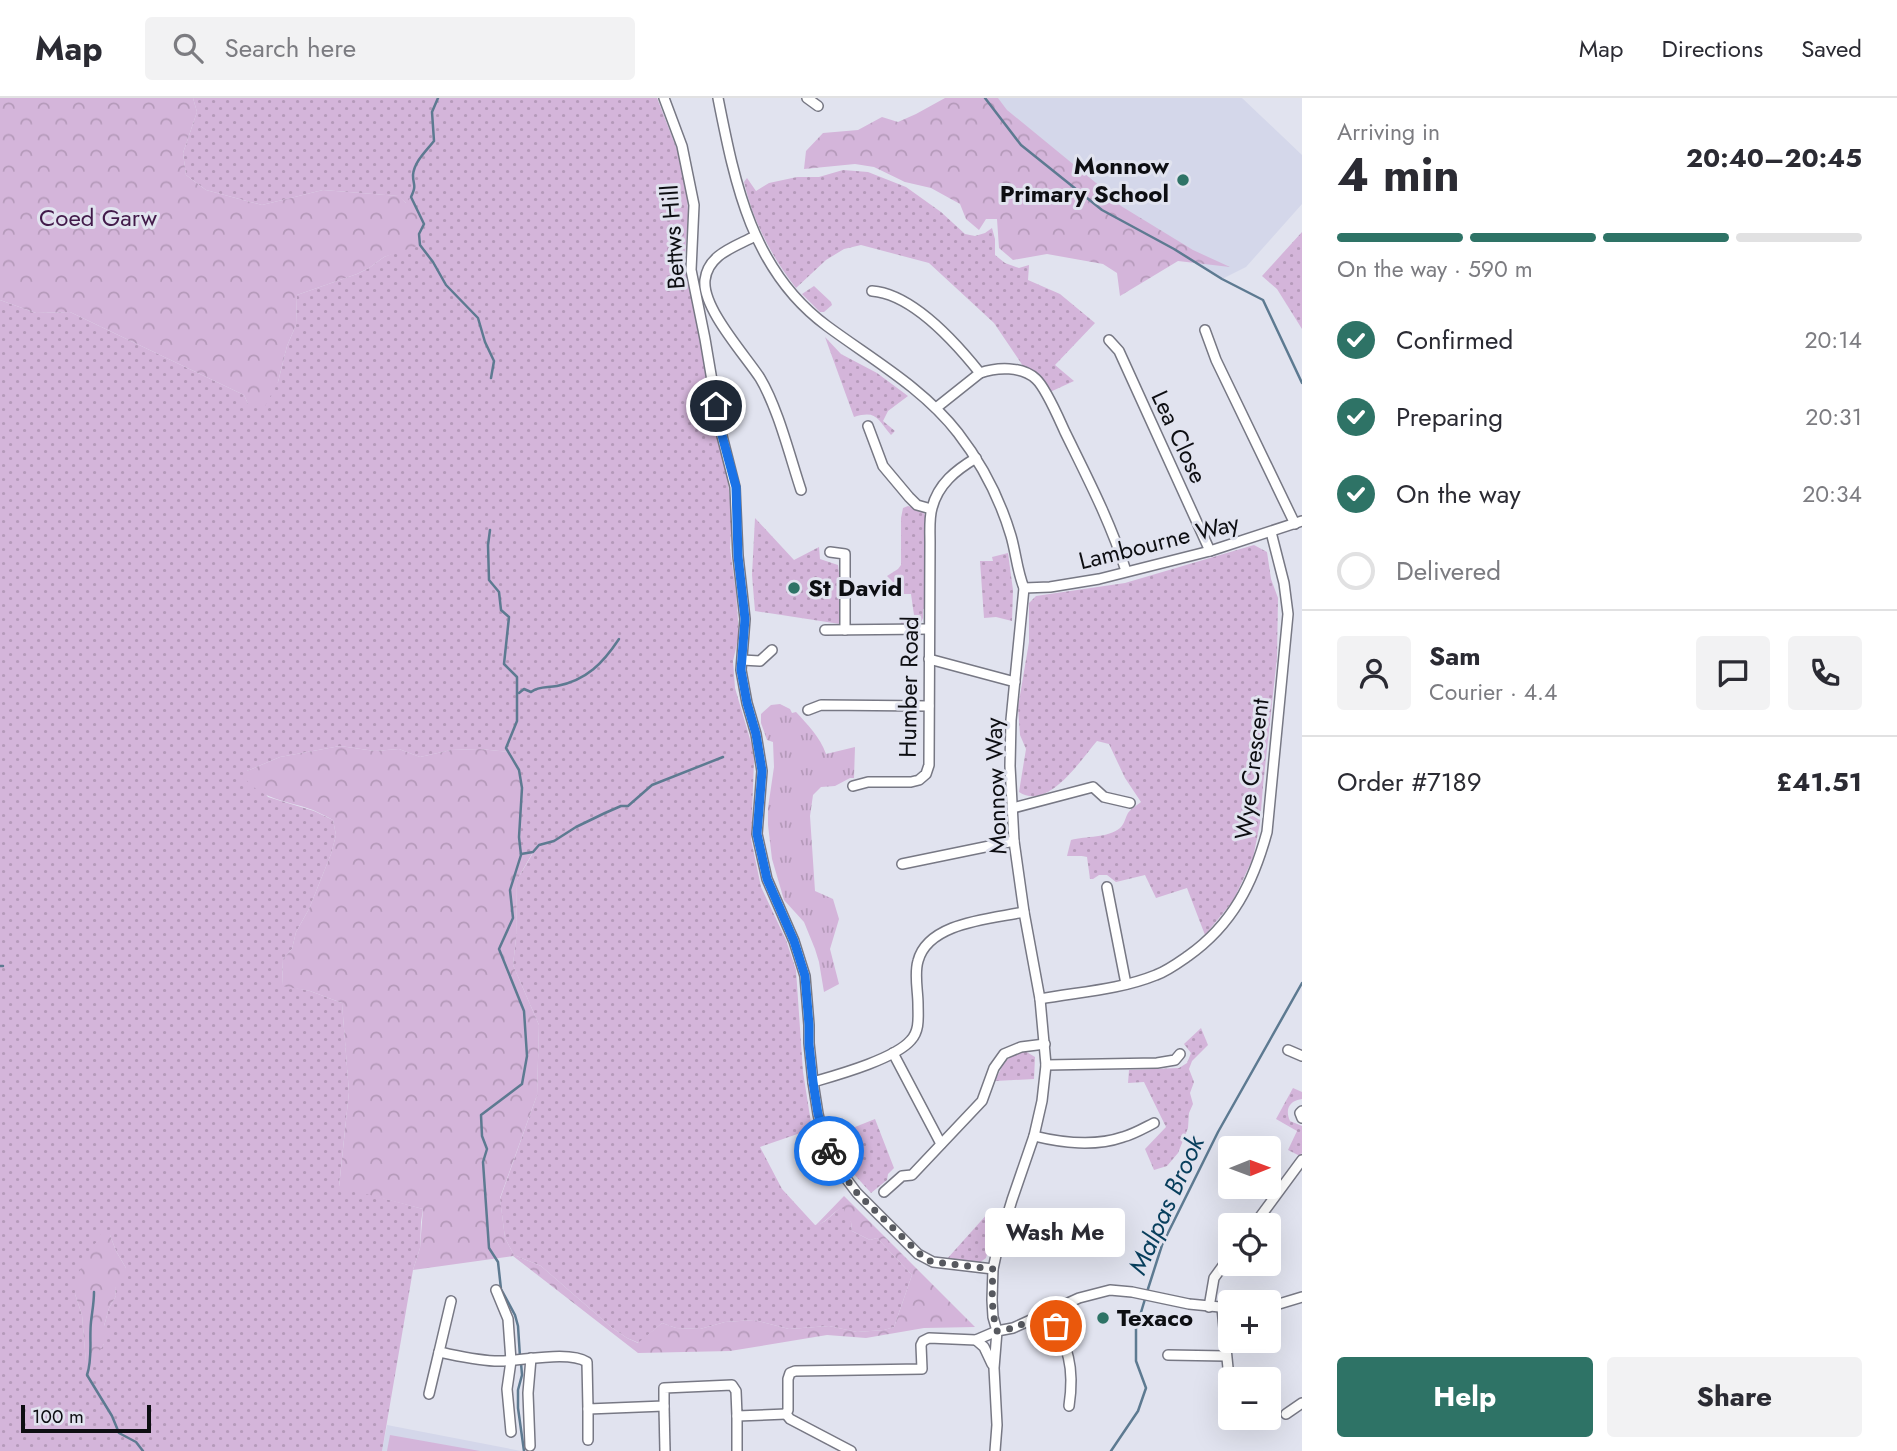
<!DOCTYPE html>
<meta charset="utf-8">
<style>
:root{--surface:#fff;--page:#f2f2f3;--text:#2b2b33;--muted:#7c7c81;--line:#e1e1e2;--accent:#2e7366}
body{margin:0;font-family:Jost,sans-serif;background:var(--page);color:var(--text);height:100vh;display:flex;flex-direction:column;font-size:26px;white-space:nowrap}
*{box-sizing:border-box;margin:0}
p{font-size:23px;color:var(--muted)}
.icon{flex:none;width:38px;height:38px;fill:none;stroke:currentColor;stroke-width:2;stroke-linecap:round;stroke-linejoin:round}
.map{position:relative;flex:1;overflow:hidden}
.drawer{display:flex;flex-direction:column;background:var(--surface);width:595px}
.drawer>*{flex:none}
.needle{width:46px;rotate:89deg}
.buttons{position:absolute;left:1218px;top:1038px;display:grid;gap:14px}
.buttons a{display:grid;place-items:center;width:63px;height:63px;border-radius:7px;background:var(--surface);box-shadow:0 7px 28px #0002;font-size:35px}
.scale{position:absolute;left:21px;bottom:18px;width:130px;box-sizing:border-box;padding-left:7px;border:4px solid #0d0e12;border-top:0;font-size:19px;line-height:24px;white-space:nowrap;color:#0d0e12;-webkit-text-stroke:5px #e1e3ef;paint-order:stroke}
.pin{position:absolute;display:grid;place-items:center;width:60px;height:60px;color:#fff;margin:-30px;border:4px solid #fff;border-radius:50%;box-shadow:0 2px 7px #0007}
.courier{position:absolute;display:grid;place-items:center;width:70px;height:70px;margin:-35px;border:5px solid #1a73e8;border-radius:50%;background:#fff;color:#222;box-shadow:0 2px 9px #0007}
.bubble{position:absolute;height:49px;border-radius:7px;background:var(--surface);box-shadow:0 7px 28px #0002;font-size:23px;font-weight:700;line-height:49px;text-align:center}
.headline em{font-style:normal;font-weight:700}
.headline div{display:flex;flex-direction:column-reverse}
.headline{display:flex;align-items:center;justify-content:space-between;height:119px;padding:0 35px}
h1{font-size:46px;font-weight:700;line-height:52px}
.bar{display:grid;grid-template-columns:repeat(4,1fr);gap:10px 7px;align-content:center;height:84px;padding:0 35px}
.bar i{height:9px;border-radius:5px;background:var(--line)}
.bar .on{background:var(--accent)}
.bar p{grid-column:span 4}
.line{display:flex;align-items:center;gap:18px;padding:0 35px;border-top:2px solid var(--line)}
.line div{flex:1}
.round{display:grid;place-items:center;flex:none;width:74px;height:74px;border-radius:7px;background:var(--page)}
ol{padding:0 35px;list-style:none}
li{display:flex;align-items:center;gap:21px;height:77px}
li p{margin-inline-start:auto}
li .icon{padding:7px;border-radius:50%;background:var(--accent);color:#fff;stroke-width:4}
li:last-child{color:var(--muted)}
li i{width:38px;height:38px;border:4px solid var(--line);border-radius:50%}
.action{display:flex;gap:14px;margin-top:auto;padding:14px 35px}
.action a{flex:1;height:80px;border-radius:7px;background:var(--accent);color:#fff;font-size:28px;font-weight:700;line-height:80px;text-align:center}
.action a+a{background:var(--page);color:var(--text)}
header{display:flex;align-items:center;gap:42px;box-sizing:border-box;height:98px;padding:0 35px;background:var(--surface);border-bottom:2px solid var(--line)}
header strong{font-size:33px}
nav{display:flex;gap:38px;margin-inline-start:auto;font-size:24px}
.search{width:490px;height:63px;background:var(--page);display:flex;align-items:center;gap:18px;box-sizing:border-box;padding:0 24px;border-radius:7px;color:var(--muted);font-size:26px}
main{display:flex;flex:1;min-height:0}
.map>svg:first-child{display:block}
.built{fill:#d4d7ea}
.grass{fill:url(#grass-dots);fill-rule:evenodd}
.forest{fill:url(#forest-crowns)}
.park{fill:url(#park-tufts)}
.garden{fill:#d4b5da}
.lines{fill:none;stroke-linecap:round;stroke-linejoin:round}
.stream{stroke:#5d7a91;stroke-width:2.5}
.minor-casing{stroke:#777884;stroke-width:12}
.minor{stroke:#fff;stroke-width:9}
.done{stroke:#57595f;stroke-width:7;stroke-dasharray:0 12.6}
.route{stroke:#1a73e8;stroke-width:9}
.poi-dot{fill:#2e7366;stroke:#e1e3ef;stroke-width:2.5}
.labels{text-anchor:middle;stroke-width:6;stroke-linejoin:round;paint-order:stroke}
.poi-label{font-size:24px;font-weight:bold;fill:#0d0e12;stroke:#e1e3ef;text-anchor:start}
.park-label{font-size:24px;fill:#421a4a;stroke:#e1e3ef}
.street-label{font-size:24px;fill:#0d0e12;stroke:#e1e3ef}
.water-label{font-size:26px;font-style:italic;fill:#073e5c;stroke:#e1e3ef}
</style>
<header>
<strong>Map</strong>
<div class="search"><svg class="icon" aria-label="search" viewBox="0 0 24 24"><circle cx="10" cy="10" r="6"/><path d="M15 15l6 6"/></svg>Search here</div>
<nav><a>Map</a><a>Directions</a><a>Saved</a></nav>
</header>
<main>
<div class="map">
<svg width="1302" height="1353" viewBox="0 0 1302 1353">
<defs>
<pattern id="grass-dots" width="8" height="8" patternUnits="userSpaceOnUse" patternTransform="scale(1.75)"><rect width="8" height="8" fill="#d4b5da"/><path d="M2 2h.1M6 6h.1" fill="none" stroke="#b59aba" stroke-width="1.8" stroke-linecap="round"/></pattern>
<pattern id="forest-crowns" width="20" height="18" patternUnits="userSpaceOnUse" patternTransform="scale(1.75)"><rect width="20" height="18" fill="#d4b5da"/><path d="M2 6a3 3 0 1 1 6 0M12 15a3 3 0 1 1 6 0" fill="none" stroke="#b59aba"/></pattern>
<pattern id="park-tufts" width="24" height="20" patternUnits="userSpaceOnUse" patternTransform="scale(1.75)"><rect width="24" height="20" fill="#d4b5da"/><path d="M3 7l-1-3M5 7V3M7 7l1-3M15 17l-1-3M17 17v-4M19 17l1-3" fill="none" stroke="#b59aba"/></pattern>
</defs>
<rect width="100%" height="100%" fill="#e1e3ef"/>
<g class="built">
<path d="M985 0H1242L1302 57V106L1246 169 1222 181 1174 151Z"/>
<path d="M387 1327 521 1353H382Z"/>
</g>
<g class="grass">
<path d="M193 0H657L678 54 687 94 688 117 684 170 694 203 716 337 726 370 732 415 730 450 736 495 739 537 733 563 735 590 752 648 754 663 751 741 761 789 786 842 796 872 803 974 812 1031 760 1049 782 1091 815 1127C827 1126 833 1113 844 1108L851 1124 852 1133 870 1142 877 1140 912 1177 894 1229 884 1232 857 1234 829 1228 789 1231 754 1222 725 1224 700 1231 676 1230 662 1225 639 1245 627 1240 611 1229 541 1168 514 1157 505 1140 500 1101 537 997 539 927 513 867 516 840 517 782 533 755 521 757 519 672 509 654 480 651 451 652 420 659 399 651 375 653 340 648 280 659 247 673 268 699 314 713 333 722 336 737 331 756 309 811 296 834 292 851 283 861 282 887 310 893 342 905 349 994 339 1088 423 1111 421 1124 420 1150 413 1172 382 1353H0V202L36 215 70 214 244 297 248 306 278 284 287 248 296 227 297 197 357 176 369 170 384 159 399 153 406 105 398 98 323 92 262 107 206 92 186 77 183 55 197 14ZM110 1137 116 1153 126 1170 115 1190 116 1198 109 1210 104 1228V1246L91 1264H86L82 1217 75 1196 98 1143Z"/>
<path d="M843 72 868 74 906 89 941 114 965 136 975 138 985 135 992 130 995 141V157L1005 165 1019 170 1029 167 1028 182 1060 196 1095 225 1055 267 1074 283 1050 294 1036 275 1023 268 994 225 929 165 861 147 844 151 826 162 796 190C771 158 753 123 744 84L747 80 756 93 769 85 797 79H819Z"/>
<path d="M1302 134V231L1277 191 1262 178Z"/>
<path d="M814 188 831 204 832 207 824 214H820L802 196Z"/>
<path d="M825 239 841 256 877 275 908 298 888 313 883 323 895 333 891 337C877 321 877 312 854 319Z"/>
<path d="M908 408 922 413 927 420 926 511H923V520L920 526 901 527V517H914L911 496H901L900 491 887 478 898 471 901 467V420L903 410Z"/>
<path d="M755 420 794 462 819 449 820 461 838 467 841 490 840 526 755 513 752 477Z"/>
<path d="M1254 447 1267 454 1271 481 1278 500 1277 559 1263 688 1260 725 1253 760 1233 803 1205 837 1187 790 1156 800 1145 777 1116 784 1107 777H1099L1093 781H1090L1087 759 1082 758H1067L1071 742C1086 738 1108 740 1120 730 1125 725 1125 720 1128 715 1131 711 1137 707 1141 704L1125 680 1109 646 1097 643C1080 663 1048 713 1019 694L1026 651 1020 637 1018 609 1029 544V505L1036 498 1125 485Z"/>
<path d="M1008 455 1013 492 1012 523 996 519 984 520 980 463H993L992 459Z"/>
<path d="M1201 930 1208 947 1192 963 1189 971 1194 984 1190 995 1193 1006 1189 1015 1188 1030 1178 1055 1167 1068 1154 1072 1145 1051 1166 1029 1144 984 1128 985 1129 972 1179 970 1187 965 1191 955 1184 946Z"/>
<path d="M1025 953 1035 959 1034 981 995 983C1003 967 1006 957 1025 953Z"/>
<path d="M1293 990 1302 994V1001C1289 1003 1285 1011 1290 1023L1302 1028V1055L1300 1058 1288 1052 1297 1033 1276 1021Z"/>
<path d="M875 1021 894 1070 888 1076 887 1082 871 1095 843 1064 835 1037Z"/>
<path d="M999 1112 986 1160 979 1165 946 1162 989 1114Z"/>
</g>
<g class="forest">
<path d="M0 0H193L197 14 183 55 186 77 206 92 262 107 323 92 399 98 406 105 411 99 424 126 419 136 420 147 384 159 369 170 357 176 297 197 296 227 287 248 278 284 264 310 248 306 244 297 70 214 36 215 0 202Z"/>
<path d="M945 0H998L1007 12 1101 89 1121 108 1193 152 1230 169 1178 163 1120 198 1117 175 1103 166 1047 156 1013 162 999 150 997 121H986L979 132 966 121 960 106 931 90 905 84 874 69 855 66 804 71 806 53 823 35 858 32 882 19 898 24 916 16Z"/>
<path d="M340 648 375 653 399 651 420 659 451 652 480 651 509 654C513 661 518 668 519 675 526 701 519 730 521 756L533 754 517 782 516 840 513 867 539 927 537 997 500 1100 505 1140 514 1157 541 1168 611 1229 627 1240 638 1245 662 1225 676 1230 700 1231 725 1224 754 1222 789 1231 829 1228 857 1234 884 1232 894 1229 912 1177 877 1140 870 1142 852 1133 851 1124 844 1118V1109C832 1113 827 1125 815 1128L844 1098 975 1229 924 1230 866 1240 827 1237 730 1253 638 1255 513 1158 413 1172 420 1150 423 1111 339 1089 349 994 342 905 310 893 282 888 283 861 292 851 296 834 309 811 331 756 336 737 333 722C327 719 320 715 313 712 290 703 261 702 245 680L247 673 280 659Z"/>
<path d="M101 1134H106L110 1137 116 1153 126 1170 125 1182 115 1190 116 1198 109 1210 104 1228V1246L90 1268 86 1265 82 1217 75 1196 77 1178 92 1148 98 1143Z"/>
</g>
<path class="park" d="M780 606 790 611 792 615 796 614C808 627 820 639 826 656L855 649 854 680H850L835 688 821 689 813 697 810 718 815 793 833 801 839 821 830 851 839 886 824 894 819 864 815 851 804 824 784 802 772 761 768 727V710L774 669 773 644 767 642 761 625V616L771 607Z"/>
<path class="garden" d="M390 1337 480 1353H387Z"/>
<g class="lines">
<g class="stream">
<path d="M438 0 432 14 434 43C426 53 414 64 413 77 413 88 417 86 411 99L424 126 419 136 420 147 433 164 446 187 478 220 485 244 494 263 491 280"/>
<path d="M985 0 1021 47 1102 112 1174 151 1222 181 1263 202 1302 285"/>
<path d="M490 432 488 447 489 482 499 494 501 512 509 519 504 566 517 579V623L506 650 519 672 522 690 519 739 521 757 510 792 513 820 499 851 524 913 527 958 522 986 481 1017 482 1038 487 1051 483 1064 489 1150 498 1164 501 1191 515 1217 518 1228 520 1259"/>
<path d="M519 595 524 591 531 594C539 588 547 590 557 588 587 582 603 565 619 541"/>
<path d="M521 756 533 754 539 747 554 743 576 729 605 715 621 708H628L652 687 723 659"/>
<path d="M0 868H3"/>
<path d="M94 1194C94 1205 92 1214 91 1224 89 1242 93 1259 87 1277L112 1318 119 1335 136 1344 143 1353"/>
<path d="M1147 1194 1162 1147 1218 1034 1302 885"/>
<path d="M521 1265 522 1277 518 1292V1310L524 1353"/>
<path d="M1111 1353 1138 1313 1146 1290 1136 1263V1231L1145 1201"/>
</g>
<defs>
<g id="minor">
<path d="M664 0 682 48 694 107 691 172 705 241 720 330 735 389 738 458 745 521 741 572 747 605 756 636 762 673 757 736 767 781 794 843 805 878 809 927V945L813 984 818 1016 825 1045 832 1062 857 1095 918 1156 933 1164 993 1171"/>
<path d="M718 0C735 86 752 173 827 228 873 262 923 290 958 335 982 366 1000 401 1011 438 1016 455 1017 473 1024 490L1011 622 1010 668 1014 743 1024 814 1040 901 1046 967 1042 1003 1034 1038 1012 1102 998 1148 993 1171 992 1202 993 1219 997 1233 994 1270 997 1327 995 1353"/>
<path d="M807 0 818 8"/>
<path d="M755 138C735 149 708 156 705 182 702 210 745 257 760 280 778 310 790 359 801 392"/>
<path d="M872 193C912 196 956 245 980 275"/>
<path d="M1205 232 1216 262 1295 426"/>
<path d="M1109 242 1119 253 1210 453"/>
<path d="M936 310 980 275C997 269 1022 268 1036 281 1046 290 1059 321 1065 334 1088 381 1110 423 1126 473"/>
<path d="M868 328 883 368 909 399 917 407 931 411"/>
<path d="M830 454 845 456V532"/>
<path d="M1024 490 1050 489 1099 481 1210 453 1302 423"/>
<path d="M825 532 929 531"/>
<path d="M929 561 1015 584"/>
<path d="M742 562 760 563 772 552"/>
<path d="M808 612 821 607 929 608"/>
<path d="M853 688 868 684H911L919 682 926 676 929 667 930 444C930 433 929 420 932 410 938 386 956 372 976 360"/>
<path d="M1013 710 1093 689 1104 699 1130 705"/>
<path d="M902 766 1014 743"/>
<path d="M1107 789 1126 886"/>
<path d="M1040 901C1078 894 1119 892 1156 877 1167 873 1178 865 1188 858 1233 826 1253 785 1267 734L1288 516 1284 485 1271 434"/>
<path d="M1288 952 1302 958"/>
<path d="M893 955 941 1046"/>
<path d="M1046 967 1157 965 1175 962 1180 956"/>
<path d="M813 984C837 977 895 961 911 942 920 932 918 919 918 906 918 893 914 876 918 863 928 824 991 821 1024 814"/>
<path d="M1302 1013 1300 1015 1302 1020"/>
<path d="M1034 1038C1063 1045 1094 1049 1123 1039 1134 1036 1144 1030 1154 1025"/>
<path d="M884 1094 902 1078 912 1077 982 1003 994 970 1004 956 1021 949 1045 946"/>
<path d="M1254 1127 1302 1062"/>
<path d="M496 1192 508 1221 511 1263 507 1291 511 1334"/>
<path d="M451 1203 439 1254C459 1258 479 1263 499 1263 522 1263 569 1252 587 1264L588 1311 664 1308V1290L732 1287 736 1293 737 1318 786 1316"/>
<path d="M1209 1209 1214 1180 1230 1158"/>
<path d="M1269 1209 1302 1199"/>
<path d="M1222 1210 1230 1290"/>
<path d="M1049 1215C1068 1250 1075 1268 1069 1308"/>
<path d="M976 1242 984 1249 992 1266"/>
<path d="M1168 1257 1226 1258"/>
<path d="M429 1296 439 1254"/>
<path d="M664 1308 665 1353"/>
<path d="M786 1316 788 1312V1281L790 1275 795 1273 922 1271 921 1247 923 1243 929 1240 976 1242 997 1233 1013 1230 1079 1200 1110 1192 1132 1194 1189 1206 1230 1210"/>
<path d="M786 1316 790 1321 851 1353"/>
<path d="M1286 1316 1302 1305"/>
<path d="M737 1318V1353"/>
<path d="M588 1342V1311"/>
<path d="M530 1348 528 1295 531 1260"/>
</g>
</defs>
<use href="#minor" class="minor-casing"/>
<use href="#minor" class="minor"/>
</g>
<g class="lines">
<path class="done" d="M829 1053 832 1062 857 1095 925 1161 933 1164 993 1171C992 1193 991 1212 997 1233L1013 1230 1049 1215 1056 1228"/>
<path class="route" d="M716 308 720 330 736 389 738 458 745 521 741 572 747 605 756 636 762 673 757 736 767 781 794 843 805 878 809 927V946L813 984 818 1016 829 1053"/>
</g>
<g class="poi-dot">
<circle cx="1183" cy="82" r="7"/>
<circle cx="794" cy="490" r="7"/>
<circle cx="1103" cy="1220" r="7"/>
</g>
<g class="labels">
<g class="poi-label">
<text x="1169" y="76" text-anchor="end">Monnow<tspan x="1169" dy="28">Primary School</tspan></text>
<text x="808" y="498">St David</text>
<text x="1117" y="1228">Texaco</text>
</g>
<g class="park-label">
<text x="98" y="128">Coed Garw</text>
</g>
<g class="street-label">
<text transform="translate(673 139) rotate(-94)" y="8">Bettws Hill</text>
<text transform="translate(1179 339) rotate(65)" y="8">Lea Close</text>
<text transform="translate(1159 444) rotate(-14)" y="8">Lambourne Way</text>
<text transform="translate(909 589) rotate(-89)" y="8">Humber Road</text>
<text transform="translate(1252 671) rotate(-83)" y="8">Wye Crescent</text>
<text transform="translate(996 688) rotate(-92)" y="8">Monnow Way</text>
</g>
<g class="water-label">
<text transform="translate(1166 1107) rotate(-66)" y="9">Malpas Brook</text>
</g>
</g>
</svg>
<div class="buttons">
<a><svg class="needle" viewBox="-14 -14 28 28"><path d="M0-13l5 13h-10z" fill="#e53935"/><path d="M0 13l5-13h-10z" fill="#7c7c81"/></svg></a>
<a><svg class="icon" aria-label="locate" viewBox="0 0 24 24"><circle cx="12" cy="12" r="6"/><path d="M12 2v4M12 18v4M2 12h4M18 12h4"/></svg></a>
<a>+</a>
<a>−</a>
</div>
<div class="scale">100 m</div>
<div class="pin" style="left:1056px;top:1228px;background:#ea580c"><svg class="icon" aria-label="bag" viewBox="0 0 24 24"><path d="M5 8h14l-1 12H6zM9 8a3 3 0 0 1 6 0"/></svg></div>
<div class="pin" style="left:716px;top:308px;background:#1f2937"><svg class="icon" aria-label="home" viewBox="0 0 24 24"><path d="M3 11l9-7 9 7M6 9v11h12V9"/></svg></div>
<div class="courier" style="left:829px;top:1053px"><svg class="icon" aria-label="bike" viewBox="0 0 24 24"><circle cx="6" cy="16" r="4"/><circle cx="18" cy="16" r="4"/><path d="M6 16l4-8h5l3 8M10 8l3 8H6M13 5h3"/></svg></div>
<div class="bubble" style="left:985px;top:1110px;width:140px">Wash Me</div>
</div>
<section class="drawer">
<div class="headline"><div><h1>4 min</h1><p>Arriving in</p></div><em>20:40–20:45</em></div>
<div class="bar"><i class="on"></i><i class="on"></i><i class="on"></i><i></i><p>On the way · 590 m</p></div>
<ol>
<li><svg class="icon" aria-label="check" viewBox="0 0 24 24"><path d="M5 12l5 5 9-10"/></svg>Confirmed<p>20:14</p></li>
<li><svg class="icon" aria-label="check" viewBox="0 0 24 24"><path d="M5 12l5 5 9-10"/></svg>Preparing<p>20:31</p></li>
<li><svg class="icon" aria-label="check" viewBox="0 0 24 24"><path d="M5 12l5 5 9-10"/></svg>On the way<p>20:34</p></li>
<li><i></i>Delivered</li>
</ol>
<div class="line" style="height:126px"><a class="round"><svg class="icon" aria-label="person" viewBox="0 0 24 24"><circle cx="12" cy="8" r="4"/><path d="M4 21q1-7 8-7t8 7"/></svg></a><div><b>Sam</b><p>Courier · 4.4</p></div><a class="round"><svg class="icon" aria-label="chat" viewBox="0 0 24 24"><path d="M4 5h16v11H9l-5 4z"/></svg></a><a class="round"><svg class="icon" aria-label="phone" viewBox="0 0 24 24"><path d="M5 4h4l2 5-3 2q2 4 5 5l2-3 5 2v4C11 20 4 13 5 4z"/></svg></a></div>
<div class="line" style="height:91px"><div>Order #7189</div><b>£41.51</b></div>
<div class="action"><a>Help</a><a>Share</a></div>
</section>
</main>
